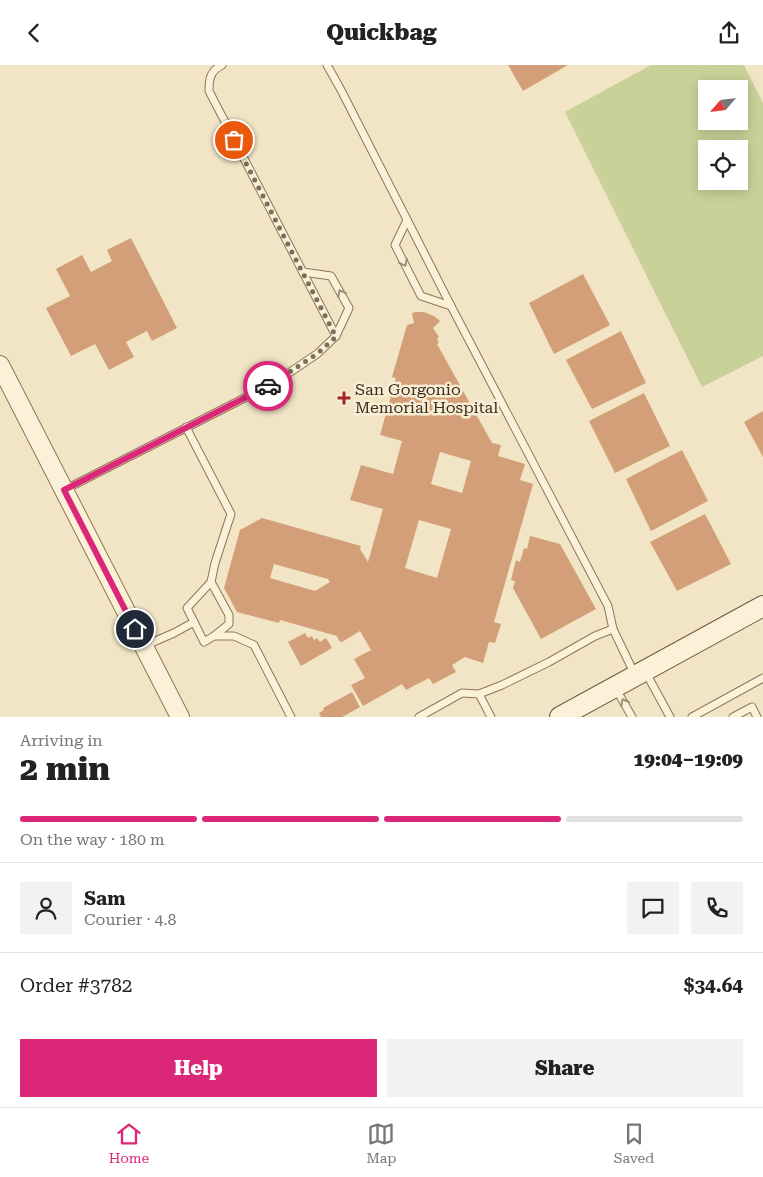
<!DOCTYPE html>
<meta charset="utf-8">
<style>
:root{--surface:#fff;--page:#f2f2f2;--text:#222;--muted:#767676;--line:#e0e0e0;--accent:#db2777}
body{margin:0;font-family:"Roboto Serif",serif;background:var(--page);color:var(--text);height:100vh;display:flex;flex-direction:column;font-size:19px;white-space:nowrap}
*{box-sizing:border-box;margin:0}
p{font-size:16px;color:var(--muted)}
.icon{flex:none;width:28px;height:28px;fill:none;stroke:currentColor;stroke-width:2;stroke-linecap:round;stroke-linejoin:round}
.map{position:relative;height:652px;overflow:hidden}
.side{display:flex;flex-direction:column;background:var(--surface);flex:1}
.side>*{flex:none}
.needle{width:32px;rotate:242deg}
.controls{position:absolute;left:698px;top:15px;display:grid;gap:10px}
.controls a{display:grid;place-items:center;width:50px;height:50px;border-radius:0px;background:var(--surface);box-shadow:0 2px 12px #0003;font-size:25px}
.pin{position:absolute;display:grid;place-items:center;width:42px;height:42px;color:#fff;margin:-21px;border:2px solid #fff;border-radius:50%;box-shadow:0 1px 5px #0007}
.courier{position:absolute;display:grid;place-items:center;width:50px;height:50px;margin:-25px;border:4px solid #db2777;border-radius:50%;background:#fff;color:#222;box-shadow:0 1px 6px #0007}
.overview em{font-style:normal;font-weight:800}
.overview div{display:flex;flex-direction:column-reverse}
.overview{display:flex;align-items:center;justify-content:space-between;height:85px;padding:0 20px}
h1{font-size:32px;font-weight:800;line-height:38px}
.bar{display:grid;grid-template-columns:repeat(4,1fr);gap:8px 5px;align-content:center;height:60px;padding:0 20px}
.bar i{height:6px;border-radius:4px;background:var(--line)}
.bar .selected{background:var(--accent)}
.bar p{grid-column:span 4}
.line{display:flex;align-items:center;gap:12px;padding:0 20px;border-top:1px solid var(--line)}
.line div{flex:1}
.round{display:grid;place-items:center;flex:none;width:52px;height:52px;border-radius:0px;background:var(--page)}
.primary-button{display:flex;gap:10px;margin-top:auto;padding:10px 20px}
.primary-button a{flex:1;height:58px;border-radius:0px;background:var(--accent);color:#fff;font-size:20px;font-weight:800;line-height:58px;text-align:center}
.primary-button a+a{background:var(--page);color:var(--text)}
header{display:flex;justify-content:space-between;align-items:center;height:65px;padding:0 20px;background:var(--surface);font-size:22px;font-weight:800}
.tabs{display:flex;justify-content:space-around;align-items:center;height:70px;border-top:1px solid var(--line);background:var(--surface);font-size:14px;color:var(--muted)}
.tabs a{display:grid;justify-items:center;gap:2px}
.tabs .selected{color:var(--accent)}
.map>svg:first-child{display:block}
.green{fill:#cad198;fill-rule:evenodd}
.building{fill:#d29f78;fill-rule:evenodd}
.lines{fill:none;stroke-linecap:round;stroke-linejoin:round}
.service-casing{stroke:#8e7659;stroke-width:9}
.tertiary-casing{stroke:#8e7659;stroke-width:20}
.secondary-casing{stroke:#70573c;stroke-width:22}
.service{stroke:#fbf1d9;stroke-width:7}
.tertiary{stroke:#fbf1d9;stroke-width:18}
.secondary{stroke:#fbf1d9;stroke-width:20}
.oneway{stroke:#9c907c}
.done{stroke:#7c6e58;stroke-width:5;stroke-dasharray:0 9}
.route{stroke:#db2777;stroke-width:6}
.poi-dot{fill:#a22524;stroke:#f8eed5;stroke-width:2}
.labels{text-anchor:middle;stroke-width:5;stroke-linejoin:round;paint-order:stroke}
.poi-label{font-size:16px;fill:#3d2e1e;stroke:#f8eed5;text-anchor:start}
</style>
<header><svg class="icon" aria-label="back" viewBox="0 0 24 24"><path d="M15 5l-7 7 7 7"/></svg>Quickbag<svg class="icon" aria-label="share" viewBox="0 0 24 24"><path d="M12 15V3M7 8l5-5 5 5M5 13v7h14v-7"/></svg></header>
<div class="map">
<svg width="763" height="652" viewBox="0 0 763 652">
<rect width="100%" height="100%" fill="#f2e5c5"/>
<path class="green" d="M651 0H744L763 38V291L702 322 565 47ZM706 24H739V56H706ZM706 84H739V116H706Z"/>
<g class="building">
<path d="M508 0H568L523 26Z"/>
<path d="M131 173 177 263 152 276 147 266 126 277 134 292 109 305 95 279 71 291 46 243 70 231 56 204 82 190 91 207 112 196 107 185Z"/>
<path d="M583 209 610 260 554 289 529 238Z"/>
<path d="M416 247H424L434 251 440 256 433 263 439 272 437 274 439 278 437 279 492 378 501 380 498 391 525 399 520 415 533 419 494 557 501 559 495 578 489 577 483 598 465 592 452 600 456 607 433 619 429 613 406 625 402 619 363 641 351 620 365 613 354 594 371 585 360 566 342 577 339 576 337 571 280 555 279 558 237 547 224 523 240 465 262 453 361 481 360 484 368 497 383 444 350 435 361 400 393 409 402 376 380 370 396 313 392 312 407 260 414 258 412 248ZM440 387 471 396 462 428 431 419ZM419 455 451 464 437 513 405 503ZM274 499 328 514 330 517 315 526 270 513Z"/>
<path d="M621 266 646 318 592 344 566 295Z"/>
<path d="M644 328 670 381 615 408 589 356Z"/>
<path d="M763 346V392L744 357Z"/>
<path d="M682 385 708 436 651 466 626 414Z"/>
<path d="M705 449 731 499 677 526 650 477Z"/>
<path d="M530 471 560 479 596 544 541 574 513 523 515 516 511 515 516 495 520 497 524 483 527 484Z"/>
<path d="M305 568 308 573 312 571 314 575 317 573 320 577 326 573 332 583 301 601 288 577Z"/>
<path d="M352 627 360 642 342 652H321L319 648 324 645 323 643Z"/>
</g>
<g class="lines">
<defs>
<g id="service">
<path d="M327 0 341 25 451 241 608 541 613 564 635 610"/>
<path d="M407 155 395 180 421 231 451 241"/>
<path d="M303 207 331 211 349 243 336 271"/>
<path d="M186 362 231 449 215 498 211 517 187 543 194 557"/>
<path d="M64 425 274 318 317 289 336 271 209 26C209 14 210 6 222 0"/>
<path d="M211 517 229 550V559L214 571"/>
<path d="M144 581 174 568 194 557 204 577 214 571H234L254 580 291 652"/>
<path d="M645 606 670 652"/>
<path d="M616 624 632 652"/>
<path d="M479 629 491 652"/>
<path d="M419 652 462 628 479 629 502 620 549 597 595 571 613 564"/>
<path d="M692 652 763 613"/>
<path d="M733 652 752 642 757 652"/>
</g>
<path id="tertiary" d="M0 300 180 652"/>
<path id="secondary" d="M560 652 763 541"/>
</defs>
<use href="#service" class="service-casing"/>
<use href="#tertiary" class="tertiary-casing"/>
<use href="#secondary" class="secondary-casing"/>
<use href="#service" class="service"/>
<use href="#tertiary" class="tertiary"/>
<use href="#secondary" class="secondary"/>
</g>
<defs><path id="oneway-chevron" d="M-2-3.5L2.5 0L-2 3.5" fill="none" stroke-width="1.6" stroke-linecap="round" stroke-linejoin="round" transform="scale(1.25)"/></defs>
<g class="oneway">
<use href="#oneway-chevron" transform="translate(404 198) rotate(63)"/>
<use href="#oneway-chevron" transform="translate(341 228) rotate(-119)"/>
<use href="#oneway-chevron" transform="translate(624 637) rotate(-119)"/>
</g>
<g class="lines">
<path class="done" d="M234 75 336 272 317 289 268 321"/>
<path class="route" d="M135 564 64 425 268 321"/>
</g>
<path class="poi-dot" d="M341.5 325.5h5v5h5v5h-5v5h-5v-5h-5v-5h5z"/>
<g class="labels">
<g class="poi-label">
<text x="355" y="330">San Gorgonio<tspan x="355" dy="18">Memorial Hospital</tspan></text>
</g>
</g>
</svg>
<div class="controls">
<a><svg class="needle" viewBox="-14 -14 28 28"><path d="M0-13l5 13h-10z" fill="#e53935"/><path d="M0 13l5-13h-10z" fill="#767676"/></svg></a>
<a><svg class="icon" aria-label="locate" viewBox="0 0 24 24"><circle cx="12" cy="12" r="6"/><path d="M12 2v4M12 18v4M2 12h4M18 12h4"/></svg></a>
</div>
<div class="pin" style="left:234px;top:75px;background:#ea580c"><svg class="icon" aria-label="bag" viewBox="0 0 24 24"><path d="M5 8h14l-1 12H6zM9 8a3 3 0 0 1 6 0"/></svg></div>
<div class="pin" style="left:135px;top:564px;background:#1f2937"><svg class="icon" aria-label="home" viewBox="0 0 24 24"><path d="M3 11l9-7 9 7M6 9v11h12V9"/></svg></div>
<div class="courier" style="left:268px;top:321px"><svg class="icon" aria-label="car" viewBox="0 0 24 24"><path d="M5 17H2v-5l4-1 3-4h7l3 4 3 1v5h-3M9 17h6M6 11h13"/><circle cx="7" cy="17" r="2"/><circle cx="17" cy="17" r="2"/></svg></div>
</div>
<section class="side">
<div class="overview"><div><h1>2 min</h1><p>Arriving in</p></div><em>19:04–19:09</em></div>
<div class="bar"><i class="selected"></i><i class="selected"></i><i class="selected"></i><i></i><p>On the way · 180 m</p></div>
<div class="line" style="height:90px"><a class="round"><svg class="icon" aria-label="person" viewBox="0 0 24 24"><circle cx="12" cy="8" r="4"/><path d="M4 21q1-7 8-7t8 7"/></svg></a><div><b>Sam</b><p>Courier · 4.8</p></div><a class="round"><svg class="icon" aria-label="chat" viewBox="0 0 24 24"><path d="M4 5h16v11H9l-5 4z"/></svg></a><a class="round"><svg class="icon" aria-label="phone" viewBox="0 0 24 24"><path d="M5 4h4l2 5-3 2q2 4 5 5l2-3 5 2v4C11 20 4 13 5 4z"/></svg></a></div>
<div class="line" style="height:65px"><div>Order #3782</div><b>$34.64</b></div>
<div class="primary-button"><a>Help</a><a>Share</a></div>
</section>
<nav class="tabs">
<a class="selected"><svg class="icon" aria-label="home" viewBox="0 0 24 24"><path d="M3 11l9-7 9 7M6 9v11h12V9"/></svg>Home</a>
<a><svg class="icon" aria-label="map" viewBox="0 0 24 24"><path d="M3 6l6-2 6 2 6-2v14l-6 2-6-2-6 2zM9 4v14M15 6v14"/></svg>Map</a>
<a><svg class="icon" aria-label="saved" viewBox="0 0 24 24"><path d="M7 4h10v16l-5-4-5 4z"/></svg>Saved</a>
</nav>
